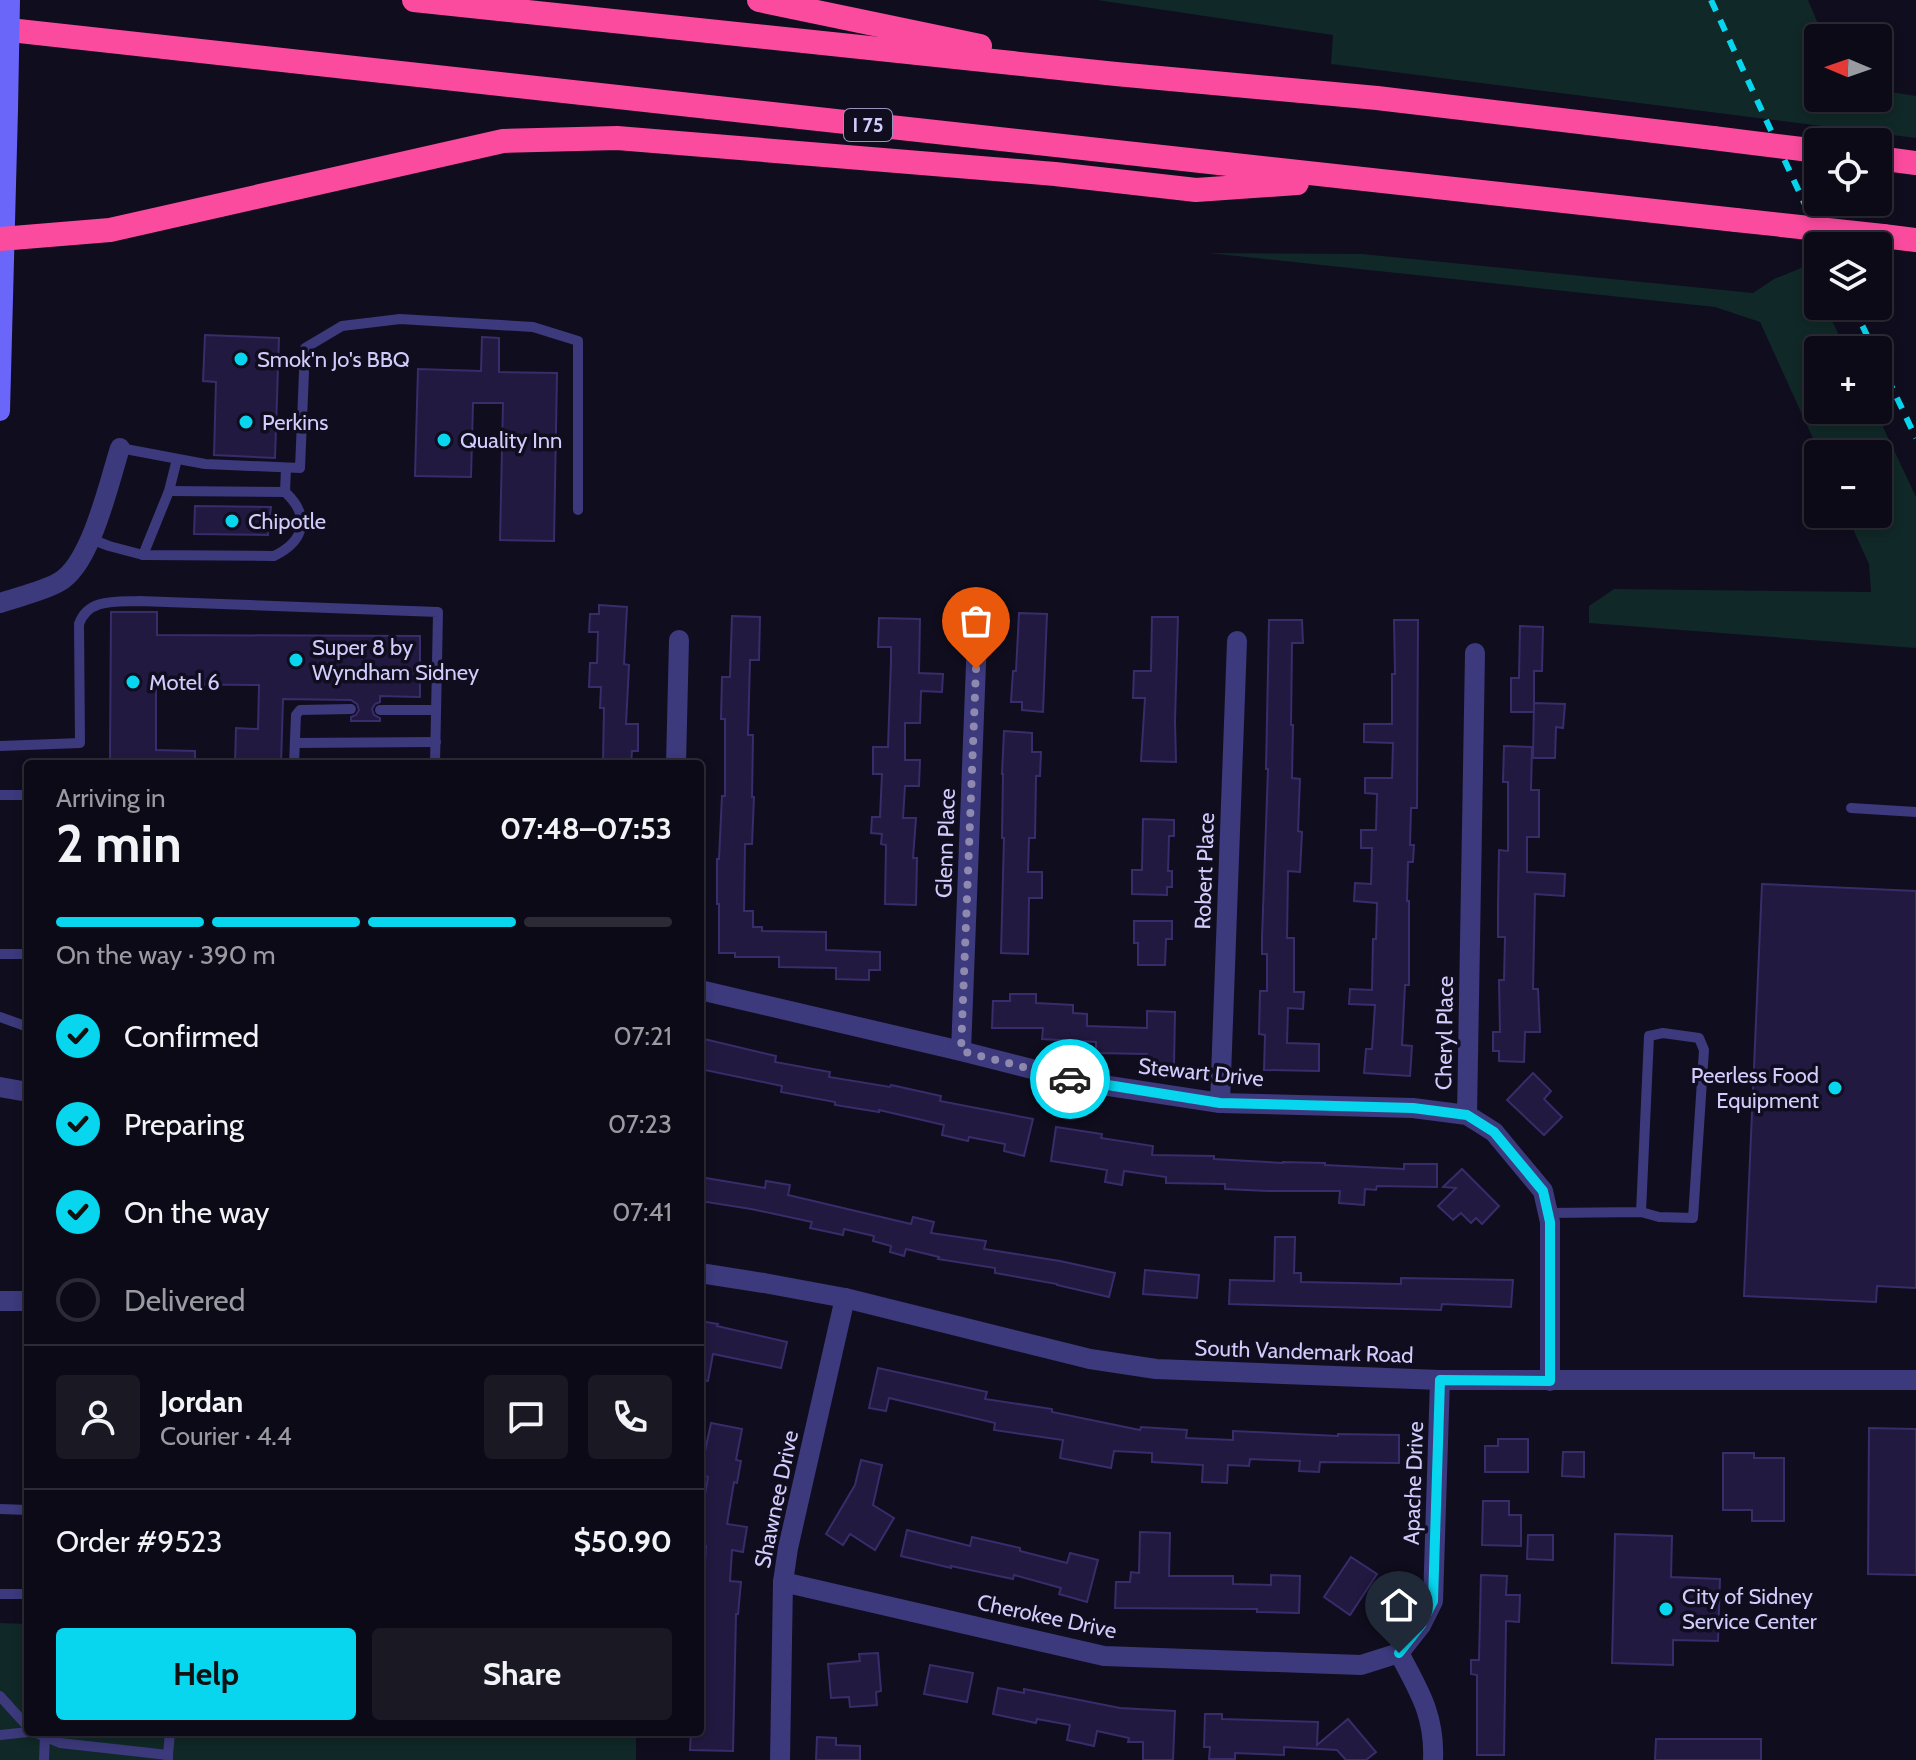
<!DOCTYPE html>
<meta charset="utf-8">
<style>
:root{--surface:#0c0a16;--page:#1a1823;--text:#f1f3f6;--muted:#9a9aa1;--line:#2c2b35;--accent:#07d6ee}
body{margin:0;font-family:Cabin,sans-serif;background:var(--page);color:var(--text);height:100vh;display:flex;flex-direction:column;font-size:30px;white-space:nowrap}
*{box-sizing:border-box;margin:0}
p{font-size:26px;color:var(--muted)}
.icon{flex:none;width:44px;height:44px;fill:none;stroke:currentColor;stroke-width:2;stroke-linecap:round;stroke-linejoin:round}
.map{position:relative;flex:1;overflow:hidden}
.sheet{position:absolute;left:24px;top:760px;width:680px;height:976px;display:flex;flex-direction:column;background:var(--surface);border-radius:8px;box-shadow:0 4px 12px #0003,0 0 0 2px var(--line)}
.sheet>*{flex:none}
.needle{width:52px;rotate:272deg}
.fabs{position:absolute;left:1804px;top:24px;display:grid;gap:16px}
.fabs a{display:grid;place-items:center;width:88px;height:88px;border-radius:8px;background:var(--surface);box-shadow:0 4px 12px #0003,0 0 0 2px var(--line);font-size:40px}
.pin{position:absolute;display:grid;place-items:center;width:68px;height:68px;color:#fff;margin:-82px -34px;border-radius:50% 50% 50% 0;rotate:-45deg;box-shadow:0 0 8px #0007}
.pin .icon{rotate:45deg}
.courier{position:absolute;display:grid;place-items:center;width:80px;height:80px;margin:-40px;border:6px solid #07d6ee;border-radius:50%;background:#fff;color:#222;box-shadow:0 2px 10px #0007}
.summary em{font-style:normal;font-weight:800}
.summary div{display:flex;flex-direction:column-reverse}
.summary{display:flex;align-items:center;justify-content:space-between;height:136px;padding:0 32px}
h1{font-size:52px;font-weight:800;line-height:60px}
.bar{display:grid;grid-template-columns:repeat(4,1fr);gap:12px 8px;align-content:center;height:96px;padding:0 32px}
.bar i{height:10px;border-radius:6px;background:var(--line)}
.bar .active{background:var(--accent)}
.bar p{grid-column:span 4}
.line{display:flex;align-items:center;gap:20px;padding:0 32px;border-top:2px solid var(--line)}
.line div{flex:1}
.round{display:grid;place-items:center;flex:none;width:84px;height:84px;border-radius:8px;background:var(--page)}
ol{padding:0 32px;list-style:none}
li{display:flex;align-items:center;gap:24px;height:88px}
li p{margin-inline-start:auto}
li .icon{padding:8px;border-radius:50%;background:var(--accent);color:#111;stroke-width:4}
li:last-child{color:var(--muted)}
li i{width:44px;height:44px;border:4px solid var(--line);border-radius:50%}
.primary-button{display:flex;gap:16px;margin-top:auto;padding:16px 32px}
.primary-button a{flex:1;height:92px;border-radius:8px;background:var(--accent);color:#111;font-size:32px;font-weight:800;line-height:92px;text-align:center}
.primary-button a+a{background:var(--page);color:var(--text)}
.map>svg:first-child{display:block}
.green{fill:#102827}
.building{fill:#21193f;stroke:#392c6a;stroke-width:2}
.lines{fill:none;stroke-linecap:round;stroke-linejoin:round}
.lane{stroke:#3c397c;stroke-width:10}
.street{stroke:#3c397c;stroke-width:20}
.secondary{stroke:#6a66fa;stroke-width:20}
.highway{stroke:#fa4b9e;stroke-width:24}
.rail{stroke:#07d6ee;stroke-width:6;stroke-dasharray:12 10;stroke-linecap:butt}
.secondary-bridge{stroke:#6a66fa;stroke-width:20}
.highway-bridge{stroke:#fa4b9e;stroke-width:24}
.done{stroke:#8e89af;stroke-width:8;stroke-dasharray:0 14.4}
.route{stroke:#07d6ee;stroke-width:10}
.poi-dot{fill:#07d6ee;stroke:#100d1e;stroke-width:3}
.labels{text-anchor:middle;stroke-width:7;stroke-linejoin:round;paint-order:stroke}
.shield{fill:#100d1e;stroke:#9893ba;stroke-width:2}
.shield-label{font-size:20px;font-weight:bold;fill:#d2ccfd}
.poi-label{font-size:22px;fill:#d2ccfd;stroke:#100d1e;text-anchor:start}
.street-label{font-size:22px;fill:#d2ccfd;stroke:#100d1e}
</style>
<div class="map">
<svg width="1916" height="1760" viewBox="0 0 1916 1760">
<rect width="100%" height="100%" fill="#100d1e"/>
<g class="green">
<path d="M1097 0H1808L1824 38H1818V98H1878V90L1916 96V138L1331 64 1333 35Z"/>
<path d="M1208 253 1362 254 1753 293 1774 279 1806 266 1818 291V306H1825L1846 350H1818V410H1875L1916 497V648L1589 623V606L1614 589 1871 592 1869 564 1846 514H1878V454H1820L1760 322 1715 307Z"/>
<path d="M0 1623 28 1624V1732H636V1760H0Z"/>
</g>
<g class="building">
<path d="M205 335 279 338 275 458 214 455 216 382 203 381Z"/>
<path d="M482 337 499 338V372L557 373 554 541 500 540 503 403H473L471 477 415 476 418 369 481 371Z"/>
<path d="M195 506 271 507 268 535 194 534Z"/>
<path d="M599 605 627 607 624 664 629 665 626 724H638V751H632L631 764H603L604 708H600L601 687H589L590 663H597L598 632H589L590 614H599Z"/>
<path d="M111 612H157V635L420 636V697L380 696V702L375 704 372 709 374 715 380 718V721H351V717L356 715 359 710 357 704 351 700 283 699 281 764H235L236 728 258 729 259 685 156 684V750L195 751V764H110Z"/>
<path d="M1019 613 1047 614 1043 712 1022 710V702H1011L1013 671H1016Z"/>
<path d="M732 616 760 617 759 660H750L748 735H753L752 797H754L752 844H745L744 911H753V927H762V931L826 932V950L880 952V970H869V980L836 979V968L779 967V957H735V953H719V904H717V859H719L722 796H725V719H721L722 677H730Z"/>
<path d="M1152 617H1178L1175 721 1176 762 1141 761 1145 698H1133L1134 671H1151Z"/>
<path d="M879 618 920 619 919 673 943 674 942 692 921 691 920 723H905V760H920L919 786H905L903 818H916L913 858H917L916 905 885 904 886 845 881 844 882 834 871 833 872 817H880L882 774H873V747H888L891 661V647H878Z"/>
<path d="M1269 620H1302L1303 643H1292L1291 725H1293L1292 778 1300 779 1298 831 1302 832 1300 872 1288 871 1287 938H1294V992H1304L1303 1009 1288 1008 1287 1043 1319 1044V1071L1264 1070 1265 1035 1259 1034 1260 991H1267V954H1262V938L1268 769H1266Z"/>
<path d="M1394 620H1418L1417 808H1411L1410 845H1414L1413 862H1408L1407 901H1409V985H1405L1402 1045 1412 1046 1410 1076 1364 1073 1366 1049H1372L1375 1005 1349 1004 1350 989 1372 990 1373 939H1376L1377 903 1354 901 1355 883 1371 884 1372 848H1361V830H1376L1377 794 1365 793V778H1392L1393 743 1364 742V724H1392V674H1395Z"/>
<path d="M1520 626 1543 627 1542 671H1534V712H1511V678H1519Z"/>
<path d="M1534 703 1565 704 1563 728 1556 727 1555 758H1533Z"/>
<path d="M1004 731 1032 733V752H1041L1040 776H1036L1035 838H1029L1028 872H1042V898H1029L1028 954 1001 953 1004 838H1002L1003 774H1002Z"/>
<path d="M1504 746 1532 747 1531 790H1539V837H1527V872L1565 874 1564 896 1535 894 1533 989H1538L1540 1032H1525L1524 1062 1499 1061V1051H1493V1032H1500L1499 980H1504L1505 937H1498V905L1499 850 1508 851V782H1503Z"/>
<path d="M1143 819 1174 820V836H1169L1168 871H1172V887H1167V895L1132 894V870H1142Z"/>
<path d="M1762 884 1916 891V1288L1877 1286 1876 1302 1744 1296Z"/>
<path d="M1134 921H1172V939H1166L1165 965H1138V943H1134Z"/>
<path d="M1010 994H1036V1003L1073 1005V1013L1087 1014V1026L1147 1028V1011L1175 1012 1174 1064 1147 1063V1054L1096 1053V1042L1042 1039 1043 1028H992L993 1001H1010Z"/>
<path d="M700 1038 776 1056 775 1062 830 1072 829 1077 890 1087 891 1085 941 1096 940 1101 1033 1119 1024 1156 1004 1151 1005 1144 969 1137 968 1141 942 1135 944 1125 879 1110V1112L835 1105V1102L781 1092 782 1086 700 1069Z"/>
<path d="M1533 1073 1551 1091 1544 1099 1562 1117 1544 1135 1507 1100Z"/>
<path d="M1056 1127 1102 1134 1101 1138 1153 1146 1152 1155 1214 1156V1159L1283 1163V1162L1325 1163V1165L1404 1169V1164H1437V1187L1377 1186 1376 1190 1365 1189 1364 1205 1339 1203 1340 1191H1268L1225 1189V1184L1166 1183V1177L1124 1171 1122 1185 1105 1182 1107 1170 1051 1161Z"/>
<path d="M1462 1169 1499 1206 1482 1224 1476 1218 1471 1223 1461 1213 1453 1220 1438 1206 1456 1188 1443 1187Z"/>
<path d="M700 1177 765 1188 766 1181 790 1185 788 1195 911 1224 913 1217 934 1222 931 1233 986 1241 984 1249 1060 1261 1115 1273 1109 1297 1057 1285V1284L995 1273V1268L938 1259 939 1257 906 1249 904 1256 890 1252 891 1246 873 1241 874 1236 844 1229 843 1235 810 1228 812 1222 751 1209 700 1201Z"/>
<path d="M1275 1237H1295L1294 1273H1301V1282L1401 1284V1278L1513 1280 1511 1307 1442 1304 1441 1310 1229 1304 1230 1280 1274 1281Z"/>
<path d="M1145 1270 1199 1275 1197 1298 1143 1294Z"/>
<path d="M700 1321 718 1324 717 1326 787 1342 781 1368 713 1354 708 1381 700 1380Z"/>
<path d="M878 1368 987 1392 985 1399 1052 1409V1412L1140 1430 1141 1427 1187 1430 1186 1438 1233 1440V1431L1338 1436V1434L1399 1435V1463L1320 1462 1319 1472 1299 1471 1300 1461 1250 1459 1249 1466 1228 1465 1227 1483 1202 1482 1203 1465 1152 1462V1453L1114 1451 1111 1468 1060 1458 1063 1440 994 1430 995 1423 889 1398 886 1411 869 1408Z"/>
<path d="M711 1423 742 1429 736 1460 741 1461 737 1483 734 1482 727 1524 747 1527 743 1552 732 1550 730 1581 741 1582 738 1614H736L733 1751 690 1750 691 1732H700L705 1596H700V1580L704 1581 706 1546 700 1545V1524L708 1477 700 1475Z"/>
<path d="M1869 1428 1916 1429V1575L1868 1574Z"/>
<path d="M1498 1439H1528V1472H1485V1446H1498Z"/>
<path d="M1563 1452H1584V1477L1562 1476Z"/>
<path d="M1723 1453H1754V1458H1784V1521H1752V1510H1723Z"/>
<path d="M861 1460 882 1465 873 1505 894 1518 875 1550 850 1534 843 1545 826 1534 855 1485Z"/>
<path d="M1483 1501H1509V1515H1521V1546L1482 1545Z"/>
<path d="M907 1530 970 1546 972 1537 1020 1548V1551L1067 1563 1070 1553 1098 1560 1087 1602 1059 1594 1061 1588 1014 1575 1013 1579 951 1566V1568L901 1556Z"/>
<path d="M1140 1532 1170 1533 1169 1576H1233V1584L1271 1585V1575L1300 1576 1299 1613 1257 1612V1609L1115 1608 1116 1582H1130L1131 1572 1139 1573Z"/>
<path d="M1615 1534 1672 1536 1671 1577 1720 1579 1718 1641 1673 1640V1665L1612 1663Z"/>
<path d="M1528 1535H1553V1560L1527 1559Z"/>
<path d="M1351 1557 1377 1574 1350 1615 1324 1597Z"/>
<path d="M1481 1575 1507 1576 1506 1595H1520L1519 1622 1506 1621 1504 1755H1477V1675L1471 1674V1660H1479Z"/>
<path d="M878 1653 881 1691 876 1692 877 1705 850 1707 849 1697 831 1698 828 1664 860 1661 859 1654Z"/>
<path d="M930 1665 973 1673 967 1702 924 1694Z"/>
<path d="M998 1688 1024 1693V1689L1120 1708 1175 1711 1173 1760H1143V1742H1128L1129 1738 1097 1731 1094 1746 1067 1740 1070 1725 1037 1719 1036 1723 993 1714Z"/>
<path d="M1205 1714H1222V1719L1318 1722 1317 1745 1348 1719 1376 1752 1366 1760H1346L1337 1750 1284 1747V1755L1235 1753V1759H1209L1210 1747H1204Z"/>
<path d="M817 1737 836 1738V1745L860 1746V1760H816Z"/>
<path d="M1656 1739H1761V1760H1655Z"/>
</g>
<g class="lines">
<g class="lane">
<path d="M120 448 205 464 300 468 305 348 342 326 400 319 533 327 578 341V510"/>
<path d="M285 492 286 468"/>
<path d="M91 539 109 546 143 555 274 556C305 541 311 516 285 492L169 491"/>
<path d="M143 555 169 491 177 459"/>
<path d="M380 710H436"/>
<path d="M295 743 436 742"/>
<path d="M0 746 80 743 79 624C88 598 117 602 139 601L438 612 435 764"/>
<path d="M294 764 296 715 300 710 351 709"/>
<path d="M0 795H28"/>
<path d="M1851 808 1916 812"/>
<path d="M0 954H28"/>
<path d="M0 1017 28 1027"/>
<path d="M1548 1213 1641 1212 1659 1217 1693 1218 1704 1050 1699 1038 1663 1033 1649 1036 1641 1212"/>
<path d="M0 1509 28 1510"/>
<path d="M0 1594H28"/>
<path d="M0 1696 28 1727"/>
<path d="M34 1732 60 1743 168 1755V1760"/>
<path d="M0 1735 28 1732"/>
<path d="M168 1755 170 1732"/>
<path d="M44 1760 45 1734"/>
</g>
<g class="street">
<path d="M0 603C17 597 44 591 59 582 91 565 109 482 120 448"/>
<path d="M676 764 679 640"/>
<path d="M700 990 961 1051 1083 1082 1220 1103 1413 1108 1467 1115 1494 1132 1543 1191 1550 1222V1381"/>
<path d="M961 1051 977 638"/>
<path d="M0 1087 28 1092"/>
<path d="M1220 1103 1237 641"/>
<path d="M1467 1115 1475 653"/>
<path d="M700 1273 764 1283 845 1298 1090 1359 1156 1369 1440 1380H1916"/>
<path d="M0 1301H28"/>
<path d="M783 1582 1104 1656 1361 1665 1399 1653"/>
<path d="M1399 1653 1421 1625 1433 1601 1440 1380"/>
<path d="M1399 1653C1419 1691 1435 1715 1433 1760"/>
<path d="M780 1760 783 1582 788 1548 845 1298"/>
</g>
<path class="secondary" d="M0 411 8 109"/>
<g class="highway">
<path d="M414 0 1116 74 1377 98 1713 138"/>
<path d="M759 0 980 46"/>
<path d="M0 29 1736 220"/>
<path d="M1878 158 1916 163"/>
<path d="M1883 236 1916 240"/>
<path d="M0 239 110 230 503 141 617 138 1055 174 1196 190 1297 183"/>
</g>
<g class="rail">
<path d="M1711 0 1824 246"/>
<path d="M1853 306 1874 350"/>
<path d="M1878 358 1916 438"/>
</g>
<path class="secondary-bridge" d="M8 109 10 0"/>
<g class="highway-bridge">
<path d="M1713 138 1818 151"/>
<path d="M1736 220 1883 236"/>
</g>
</g>
<g class="lines">
<path class="done" d="M976 669 961 1051 1070 1079"/>
<path class="route" d="M1070 1079 1220 1103 1413 1108 1467 1115 1494 1132 1543 1191 1550 1222V1381L1440 1380 1433 1601 1421 1625 1399 1653"/>
</g>
<g class="poi-dot">
<circle cx="241" cy="359" r="8"/>
<circle cx="246" cy="422" r="8"/>
<circle cx="444" cy="440" r="8"/>
<circle cx="232" cy="521" r="8"/>
<circle cx="296" cy="660" r="8"/>
<circle cx="133" cy="682" r="8"/>
<circle cx="1835" cy="1088" r="8"/>
<circle cx="1666" cy="1609" r="8"/>
</g>
<g class="labels">
<rect class="shield" x="844" y="109" width="48" height="32" rx="6"/>
<g class="shield-label">
<text x="868" y="132">I 75</text>
</g>
<g class="poi-label">
<text x="257" y="367">Smok'n Jo's BBQ</text>
<text x="262" y="430">Perkins</text>
<text x="460" y="448">Quality Inn</text>
<text x="248" y="529">Chipotle</text>
<text x="312" y="655">Super 8 by<tspan x="312" dy="25">Wyndham Sidney</tspan></text>
<text x="149" y="690">Motel 6</text>
<text x="1819" y="1083" text-anchor="end">Peerless Food<tspan x="1819" dy="25">Equipment</tspan></text>
<text x="1682" y="1604">City of Sidney<tspan x="1682" dy="25">Service Center</tspan></text>
</g>
<g class="street-label">
<text transform="translate(945 843) rotate(-88)" y="8">Glenn Place</text>
<text transform="translate(1204 871) rotate(-88)" y="8">Robert Place</text>
<text transform="translate(1444 1033) rotate(-89)" y="8">Cheryl Place</text>
<text transform="translate(1201 1072) rotate(6)" y="8">Stewart Drive</text>
<text transform="translate(1304 1351) rotate(2)" y="8">South Vandemark Road</text>
<text transform="translate(1413 1483) rotate(-88)" y="8">Apache Drive</text>
<text transform="translate(776 1499) rotate(-78)" y="8">Shawnee Drive</text>
<text transform="translate(1047 1616) rotate(12)" y="8">Cherokee Drive</text>
</g>
</g>
</svg>
<div class="fabs">
<a><svg class="needle" viewBox="-14 -14 28 28"><path d="M0-13l5 13h-10z" fill="#e53935"/><path d="M0 13l5-13h-10z" fill="#9a9aa1"/></svg></a>
<a><svg class="icon" aria-label="locate" viewBox="0 0 24 24"><circle cx="12" cy="12" r="6"/><path d="M12 2v4M12 18v4M2 12h4M18 12h4"/></svg></a>
<a><svg class="icon" aria-label="layers" viewBox="0 0 24 24"><path d="M12 4l9 5-9 5-9-5zM3 14l9 5 9-5"/></svg></a>
<a>+</a>
<a>−</a>
</div>
<div class="pin" style="left:976px;top:669px;background:#ea580c"><svg class="icon" aria-label="bag" viewBox="0 0 24 24"><path d="M5 8h14l-1 12H6zM9 8a3 3 0 0 1 6 0"/></svg></div>
<div class="pin" style="left:1399px;top:1653px;background:#1f2937"><svg class="icon" aria-label="home" viewBox="0 0 24 24"><path d="M3 11l9-7 9 7M6 9v11h12V9"/></svg></div>
<div class="courier" style="left:1070px;top:1079px"><svg class="icon" aria-label="car" viewBox="0 0 24 24"><path d="M5 17H2v-5l4-1 3-4h7l3 4 3 1v5h-3M9 17h6M6 11h13"/><circle cx="7" cy="17" r="2"/><circle cx="17" cy="17" r="2"/></svg></div>
<section class="sheet">
<div class="summary"><div><h1>2 min</h1><p>Arriving in</p></div><em>07:48–07:53</em></div>
<div class="bar"><i class="active"></i><i class="active"></i><i class="active"></i><i></i><p>On the way · 390 m</p></div>
<ol>
<li><svg class="icon" aria-label="check" viewBox="0 0 24 24"><path d="M5 12l5 5 9-10"/></svg>Confirmed<p>07:21</p></li>
<li><svg class="icon" aria-label="check" viewBox="0 0 24 24"><path d="M5 12l5 5 9-10"/></svg>Preparing<p>07:23</p></li>
<li><svg class="icon" aria-label="check" viewBox="0 0 24 24"><path d="M5 12l5 5 9-10"/></svg>On the way<p>07:41</p></li>
<li><i></i>Delivered</li>
</ol>
<div class="line" style="height:144px"><a class="round"><svg class="icon" aria-label="person" viewBox="0 0 24 24"><circle cx="12" cy="8" r="4"/><path d="M4 21q1-7 8-7t8 7"/></svg></a><div><b>Jordan</b><p>Courier · 4.4</p></div><a class="round"><svg class="icon" aria-label="chat" viewBox="0 0 24 24"><path d="M4 5h16v11H9l-5 4z"/></svg></a><a class="round"><svg class="icon" aria-label="phone" viewBox="0 0 24 24"><path d="M5 4h4l2 5-3 2q2 4 5 5l2-3 5 2v4C11 20 4 13 5 4z"/></svg></a></div>
<div class="line" style="height:104px"><div>Order #9523</div><b>$50.90</b></div>
<div class="primary-button"><a>Help</a><a>Share</a></div>
</section>
</div>
